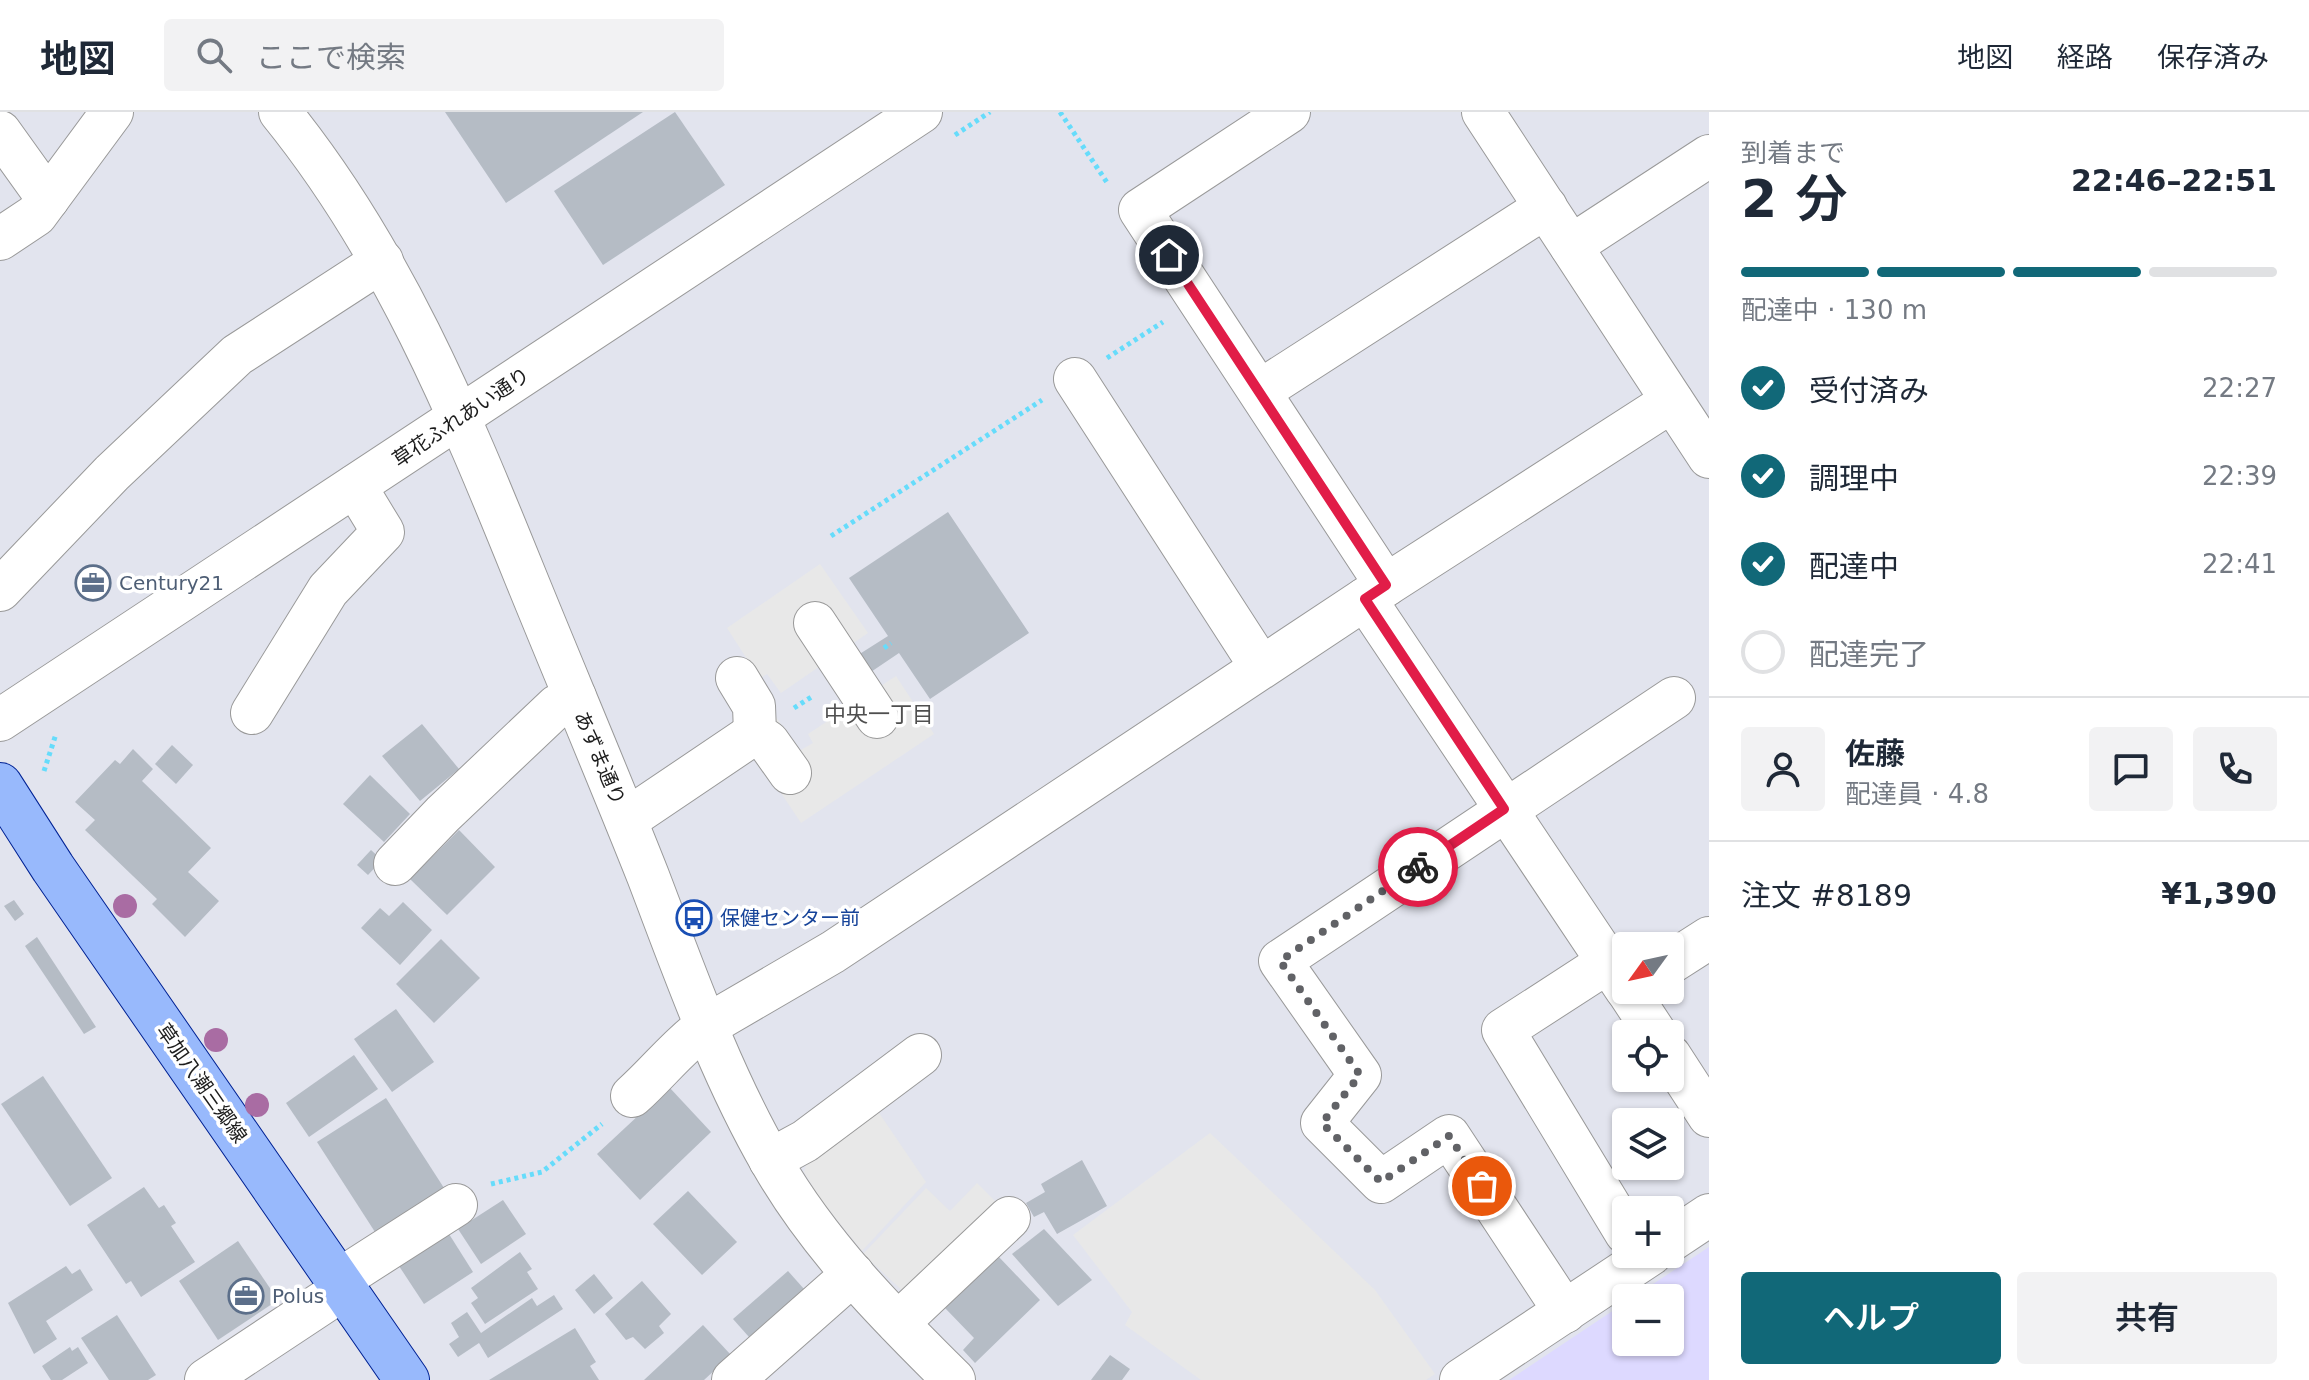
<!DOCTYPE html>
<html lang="ja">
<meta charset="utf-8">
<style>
:root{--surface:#fff;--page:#f2f2f3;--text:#1f2937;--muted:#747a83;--line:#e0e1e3;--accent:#116878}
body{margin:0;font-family:"DejaVu Sans","Noto Sans JP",sans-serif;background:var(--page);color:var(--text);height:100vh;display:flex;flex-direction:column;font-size:30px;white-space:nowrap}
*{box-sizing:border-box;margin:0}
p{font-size:26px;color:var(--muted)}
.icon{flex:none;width:44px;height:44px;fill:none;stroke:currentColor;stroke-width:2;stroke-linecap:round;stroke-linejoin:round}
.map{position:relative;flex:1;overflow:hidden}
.panel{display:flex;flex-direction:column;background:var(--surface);width:600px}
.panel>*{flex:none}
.needle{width:52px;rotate:237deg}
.tools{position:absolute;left:1612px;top:820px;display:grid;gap:16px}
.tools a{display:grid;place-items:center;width:72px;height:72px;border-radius:8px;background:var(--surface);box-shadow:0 2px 6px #0004;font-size:40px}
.pin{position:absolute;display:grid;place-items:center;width:68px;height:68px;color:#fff;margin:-34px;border:4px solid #fff;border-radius:50%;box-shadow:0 2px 8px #0007}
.courier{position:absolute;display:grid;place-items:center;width:80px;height:80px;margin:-40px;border:6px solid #e11d48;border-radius:50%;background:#fff;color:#222;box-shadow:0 2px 10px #0007}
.headline em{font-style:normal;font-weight:600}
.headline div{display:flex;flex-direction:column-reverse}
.headline{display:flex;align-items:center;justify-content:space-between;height:136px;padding:0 32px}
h1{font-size:52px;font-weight:600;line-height:60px}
.bar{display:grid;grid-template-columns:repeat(4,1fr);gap:12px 8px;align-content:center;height:96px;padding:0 32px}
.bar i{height:10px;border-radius:6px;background:var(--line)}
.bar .selected{background:var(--accent)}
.bar p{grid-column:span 4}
.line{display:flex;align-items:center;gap:20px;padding:0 32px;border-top:2px solid var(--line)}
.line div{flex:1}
.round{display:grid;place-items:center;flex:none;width:84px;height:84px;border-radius:8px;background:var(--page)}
ol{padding:0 32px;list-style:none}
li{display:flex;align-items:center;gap:24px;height:88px}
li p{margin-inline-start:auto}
li .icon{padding:8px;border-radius:50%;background:var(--accent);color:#fff;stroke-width:4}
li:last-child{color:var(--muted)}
li i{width:44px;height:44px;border:4px solid var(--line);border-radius:50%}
.cta{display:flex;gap:16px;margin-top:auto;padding:16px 32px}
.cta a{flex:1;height:92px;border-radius:8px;background:var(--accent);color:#fff;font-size:32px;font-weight:600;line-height:92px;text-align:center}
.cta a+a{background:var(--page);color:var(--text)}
header{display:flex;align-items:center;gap:48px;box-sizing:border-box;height:112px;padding:0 40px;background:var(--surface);border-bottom:2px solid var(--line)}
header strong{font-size:38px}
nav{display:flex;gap:44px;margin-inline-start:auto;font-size:28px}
.search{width:560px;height:72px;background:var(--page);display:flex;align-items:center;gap:20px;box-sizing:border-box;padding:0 28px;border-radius:8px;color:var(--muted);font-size:30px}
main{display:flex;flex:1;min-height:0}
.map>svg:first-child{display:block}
.education{fill:#ddd9ff}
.parking{fill:#e8e8e8}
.building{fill:#b5bcc5}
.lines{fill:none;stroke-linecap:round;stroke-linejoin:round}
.minor-casing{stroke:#999;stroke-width:44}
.major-casing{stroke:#002294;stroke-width:46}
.path{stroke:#66dcfb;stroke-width:5;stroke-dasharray:4 4;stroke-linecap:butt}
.minor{stroke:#fff;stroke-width:42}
.major{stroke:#98b9fc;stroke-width:44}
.tree{fill:#a96ca3}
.done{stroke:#616266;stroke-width:8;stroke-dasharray:0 14.4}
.route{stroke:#e11d48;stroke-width:10}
.labels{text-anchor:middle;stroke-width:7;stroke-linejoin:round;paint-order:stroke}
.street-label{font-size:20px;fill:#1c1c1c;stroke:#fff}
.service-label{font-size:20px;fill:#4e5e75;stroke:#fff;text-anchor:start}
.transit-label{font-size:20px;fill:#164399;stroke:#fff;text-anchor:start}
.neighbourhood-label{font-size:22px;fill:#4f4f4f;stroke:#fff}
</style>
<header>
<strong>地図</strong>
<div class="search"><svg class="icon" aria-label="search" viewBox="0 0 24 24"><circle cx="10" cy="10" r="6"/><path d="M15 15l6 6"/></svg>ここで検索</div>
<nav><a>地図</a><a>経路</a><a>保存済み</a></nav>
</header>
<main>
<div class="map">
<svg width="1709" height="1268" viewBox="0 0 1709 1268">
<rect width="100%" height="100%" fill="#e2e4ee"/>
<path class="education" d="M1709 1135V1268H1509L1626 1190V1230H1670V1186H1632Z"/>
<g class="parking">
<path d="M820 452 868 521 781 581 767 562 759 567 756 575 799 639 813 631 808 622 896 564 934 622 801 711 737 615 741 606 722 565 747 547 727 516Z"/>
<path d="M873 992 926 1070 862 1139 820 1087 804 1060 810 1039Z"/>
<path d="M1210 1021 1375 1178 1435 1262 1426 1268H1201L1125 1213 1132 1200 1073 1123Z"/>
<path d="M977 1071 997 1091 908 1184 863 1142 926 1076 950 1099Z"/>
</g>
<g class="building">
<path d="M445 0H643L506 91Z"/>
<path d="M675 0 725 73 603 153 554 79Z"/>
<path d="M948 400 1029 521 930 587 899 541 859 568 847 550 888 524 849 466Z"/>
<path d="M422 612 459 657 420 689 382 644Z"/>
<path d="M172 633 193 653 176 672 155 652Z"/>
<path d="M133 637 153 657 142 669 211 736 188 760 219 789 185 825 152 792 157 787 85 718 95 708 75 690 115 648 120 652Z"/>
<path d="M370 663 410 702 384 730 343 692Z"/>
<path d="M459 718 495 755 447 803 410 767Z"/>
<path d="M371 738 382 748 368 763 357 753Z"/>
<path d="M14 788 24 802 15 809 4 794Z"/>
<path d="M403 790 432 818 400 853 361 816 380 796 389 804Z"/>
<path d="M37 825 96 915 84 922 25 834Z"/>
<path d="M441 827 480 866 434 911 396 872Z"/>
<path d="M396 897 434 950 392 980 354 927Z"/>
<path d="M354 943 378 977 309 1025 286 991Z"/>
<path d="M43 964 112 1066 70 1094 1 992Z"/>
<path d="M669 975 711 1020 640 1088 597 1042Z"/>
<path d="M386 986 444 1076 375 1120 317 1030Z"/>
<path d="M1082 1048 1107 1094 1057 1122 1044 1100 1034 1105 1026 1091 1045 1080 1041 1072Z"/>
<path d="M144 1075 159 1096 164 1093 176 1111 171 1114 195 1150 141 1185 131 1169 126 1172 87 1113Z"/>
<path d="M688 1079 737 1130 702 1163 653 1112Z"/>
<path d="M503 1088 526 1122 481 1152 458 1117Z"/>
<path d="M1044 1117 1092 1168 1058 1194 1012 1142Z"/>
<path d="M449 1122 473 1160 424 1192 399 1154Z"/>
<path d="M238 1129 278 1188 218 1228 179 1169Z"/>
<path d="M520 1140 532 1157 527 1160 538 1177 485 1212 471 1191 478 1186 471 1176Z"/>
<path d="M998 1144 1040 1188 975 1251 963 1238 974 1226 945 1196Z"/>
<path d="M66 1154 72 1162 80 1157 93 1178 46 1209 57 1227 34 1242 8 1191Z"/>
<path d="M788 1159 804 1177 749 1225 733 1207Z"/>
<path d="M594 1162 613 1186 594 1202 575 1178Z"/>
<path d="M642 1169 671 1202 659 1214 664 1221 645 1237 633 1225 626 1228 605 1202Z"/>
<path d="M554 1183 563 1197 488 1246 479 1231 458 1245 449 1232 459 1225 451 1211 467 1200 481 1221 532 1186 537 1194Z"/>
<path d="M117 1203 156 1263 148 1268H109L81 1226Z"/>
<path d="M703 1213 731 1243 704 1268H644Z"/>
<path d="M575 1216 596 1250 590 1254 599 1268H489Z"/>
<path d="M70 1235 72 1239 78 1235 88 1251 62 1268H51L42 1254Z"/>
<path d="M1110 1243 1130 1257 1122 1268H1091Z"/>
</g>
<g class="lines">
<defs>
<g id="minor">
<path d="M280 0C392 138 458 298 524 461 565 562 608 663 648 764 685 861 720 961 772 1051 819 1133 887 1202 954 1268"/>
<path d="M1289 0 1140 98 1386 473"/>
<path d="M1483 0 1709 345"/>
<path d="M0 20 48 87"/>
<path d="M0 127 36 103 112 0"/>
<path d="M1571 134 1709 44"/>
<path d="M1075 267 1261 555"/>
<path d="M1260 279 1546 95"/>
<path d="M0 478 112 361 237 243 382 149"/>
<path d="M1365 487 1626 877"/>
<path d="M815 511 877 605"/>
<path d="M737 566 754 594 755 621 768 630 790 661"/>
<path d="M252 601 328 478 383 420 355 374"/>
<path d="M0 608 921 0"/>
<path d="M626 708 755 621"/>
<path d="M395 752 443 702 557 594 575 585"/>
<path d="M1608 850 1503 918 1626 1121"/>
<path d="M1670 851 1709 826"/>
<path d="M1627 878 1656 922"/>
<path d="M1670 944 1709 1004"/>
<path d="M632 984C657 962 679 933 706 914L833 840 1386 473 1672 289"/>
<path d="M770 1048 805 1029 920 943"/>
<path d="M1670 1129 1709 1103"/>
<path d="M339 1168 456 1093"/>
<path d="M1565 1200 1449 1024 1381 1070 1322 1011 1360 963 1280 849 1674 586"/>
<path d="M898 1211 1009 1106"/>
<path d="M206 1268 345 1176"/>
<path d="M733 1268 853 1162"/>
<path d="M1461 1268 1651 1142"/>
</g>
<path id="major" d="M0 673 53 756 407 1268"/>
</defs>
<use href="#minor" class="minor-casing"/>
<use href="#major" class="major-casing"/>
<g class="path">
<path d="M1060 0 1108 72"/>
<path d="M955 23 990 0"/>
<path d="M1107 246 1163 210"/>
<path d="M831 424 1042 288"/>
<path d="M884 536 891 531"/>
<path d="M794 596 813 584"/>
<path d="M44 659 56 622"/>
<path d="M491 1072 542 1060 602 1012"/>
</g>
<use href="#minor" class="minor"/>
<use href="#major" class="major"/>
</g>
<g class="tree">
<circle cx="125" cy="794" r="12"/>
<circle cx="216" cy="928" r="12"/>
<circle cx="257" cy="993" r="12"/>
</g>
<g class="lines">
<path class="done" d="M1418 755 1280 849 1360 963 1322 1011 1381 1070 1449 1024 1482 1074"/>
<path class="route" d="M1169 143 1386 473 1365 487 1504 697 1418 755"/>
</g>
<defs>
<symbol id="office-ring" viewBox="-11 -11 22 22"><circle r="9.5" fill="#fff" stroke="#5c6f8a" stroke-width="1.5"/><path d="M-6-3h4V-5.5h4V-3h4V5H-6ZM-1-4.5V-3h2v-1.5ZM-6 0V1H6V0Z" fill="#5c6f8a"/></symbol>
<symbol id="bus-ring" viewBox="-11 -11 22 22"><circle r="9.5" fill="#fff" stroke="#1a4fb4" stroke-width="1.5"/><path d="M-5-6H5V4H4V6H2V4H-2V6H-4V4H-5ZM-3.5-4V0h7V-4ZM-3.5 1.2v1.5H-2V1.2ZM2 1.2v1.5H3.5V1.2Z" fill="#1a4fb4"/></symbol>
</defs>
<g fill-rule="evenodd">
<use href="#office-ring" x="73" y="451" width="40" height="40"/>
<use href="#bus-ring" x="674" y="786" width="40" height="40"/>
<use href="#office-ring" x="226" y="1164" width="40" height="40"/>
</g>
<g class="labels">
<g class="street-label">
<text transform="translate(461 305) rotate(-34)" y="7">草花ふれあい通り</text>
<text transform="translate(600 646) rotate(67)" y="7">あずま通り</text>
<text transform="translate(202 971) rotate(55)" y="7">草加八潮三郷線</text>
</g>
<g class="service-label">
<text x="119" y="478">Century21</text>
<text x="272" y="1191">Polus</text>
</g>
<g class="transit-label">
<text x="720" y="813">保健センター前</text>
</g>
<g class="neighbourhood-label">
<text x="879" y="610">中央一丁目</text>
</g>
</g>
</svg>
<div class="tools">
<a><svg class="needle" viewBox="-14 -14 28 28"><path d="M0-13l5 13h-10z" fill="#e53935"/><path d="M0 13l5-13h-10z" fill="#747a83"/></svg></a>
<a><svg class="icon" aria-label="locate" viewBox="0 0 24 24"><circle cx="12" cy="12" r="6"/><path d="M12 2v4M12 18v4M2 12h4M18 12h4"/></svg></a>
<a><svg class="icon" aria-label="layers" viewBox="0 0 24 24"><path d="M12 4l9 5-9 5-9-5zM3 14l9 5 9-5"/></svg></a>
<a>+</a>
<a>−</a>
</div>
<div class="pin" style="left:1482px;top:1074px;background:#ea580c"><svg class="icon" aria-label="bag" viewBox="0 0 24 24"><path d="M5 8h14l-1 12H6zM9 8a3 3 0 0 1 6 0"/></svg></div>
<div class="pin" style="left:1169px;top:143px;background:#1f2937"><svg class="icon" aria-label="home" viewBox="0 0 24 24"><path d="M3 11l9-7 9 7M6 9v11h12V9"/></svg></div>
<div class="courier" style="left:1418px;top:755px"><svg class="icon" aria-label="bike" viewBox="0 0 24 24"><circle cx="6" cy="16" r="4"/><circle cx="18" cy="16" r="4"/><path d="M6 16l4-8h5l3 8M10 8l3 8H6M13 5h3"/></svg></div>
</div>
<section class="panel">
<div class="headline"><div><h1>2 分</h1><p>到着まで</p></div><em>22:46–22:51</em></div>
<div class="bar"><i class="selected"></i><i class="selected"></i><i class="selected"></i><i></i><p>配達中 · 130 m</p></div>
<ol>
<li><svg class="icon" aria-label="check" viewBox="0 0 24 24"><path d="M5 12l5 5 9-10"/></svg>受付済み<p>22:27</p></li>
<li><svg class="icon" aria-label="check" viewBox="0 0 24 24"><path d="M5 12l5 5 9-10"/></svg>調理中<p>22:39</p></li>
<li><svg class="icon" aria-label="check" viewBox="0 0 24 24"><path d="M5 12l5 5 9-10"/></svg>配達中<p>22:41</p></li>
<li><i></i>配達完了</li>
</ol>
<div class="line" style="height:144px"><a class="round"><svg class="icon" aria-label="person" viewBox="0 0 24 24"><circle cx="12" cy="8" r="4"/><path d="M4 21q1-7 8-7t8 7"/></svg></a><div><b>佐藤</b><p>配達員 · 4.8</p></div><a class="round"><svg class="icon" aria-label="chat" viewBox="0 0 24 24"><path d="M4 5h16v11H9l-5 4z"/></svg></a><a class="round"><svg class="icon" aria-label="phone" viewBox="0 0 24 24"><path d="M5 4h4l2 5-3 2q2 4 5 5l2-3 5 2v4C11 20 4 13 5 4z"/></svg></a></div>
<div class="line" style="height:104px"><div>注文 #8189</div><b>¥1,390</b></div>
<div class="cta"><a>ヘルプ</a><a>共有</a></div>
</section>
</main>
